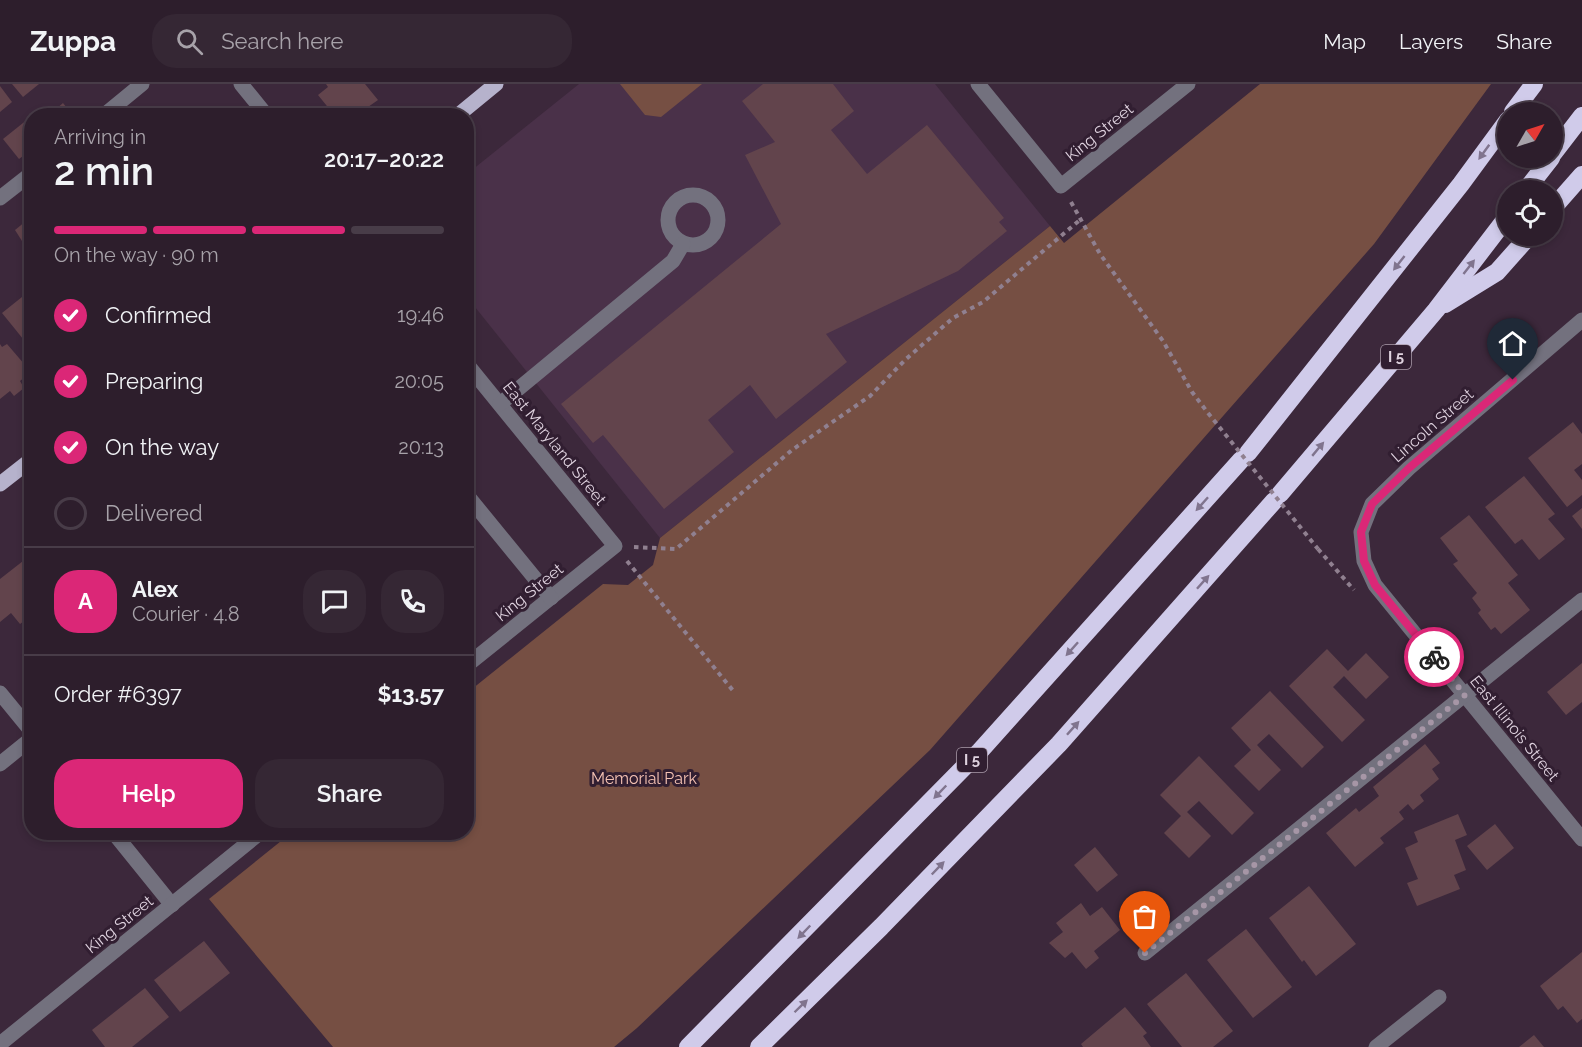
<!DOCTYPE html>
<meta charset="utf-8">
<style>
:root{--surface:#2d1e2c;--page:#352734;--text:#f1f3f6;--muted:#a7a2a9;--line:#483c48;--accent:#db2777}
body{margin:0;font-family:Raleway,sans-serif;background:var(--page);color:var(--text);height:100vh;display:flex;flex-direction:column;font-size:22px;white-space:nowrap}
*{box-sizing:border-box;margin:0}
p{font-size:20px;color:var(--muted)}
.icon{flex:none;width:33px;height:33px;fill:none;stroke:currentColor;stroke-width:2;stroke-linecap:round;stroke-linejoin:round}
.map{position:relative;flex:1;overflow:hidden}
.details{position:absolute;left:24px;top:24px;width:450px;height:732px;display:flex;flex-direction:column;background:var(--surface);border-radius:24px;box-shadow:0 3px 9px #0003,0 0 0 2px var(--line)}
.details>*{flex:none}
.needle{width:39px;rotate:51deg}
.buttons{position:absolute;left:1497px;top:18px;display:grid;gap:12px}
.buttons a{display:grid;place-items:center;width:66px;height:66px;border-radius:50%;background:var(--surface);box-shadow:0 3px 9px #0003,0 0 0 2px var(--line);font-size:30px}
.pin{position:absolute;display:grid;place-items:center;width:51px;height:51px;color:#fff;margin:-62px -26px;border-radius:50% 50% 50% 0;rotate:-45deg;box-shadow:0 0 6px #0007}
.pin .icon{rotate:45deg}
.courier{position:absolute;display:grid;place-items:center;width:60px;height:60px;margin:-30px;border:4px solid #db2777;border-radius:50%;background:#fff;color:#222;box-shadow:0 2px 8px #0007}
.overview em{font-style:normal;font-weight:600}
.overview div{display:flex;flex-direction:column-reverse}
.overview{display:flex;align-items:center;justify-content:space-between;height:102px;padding:0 30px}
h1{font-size:39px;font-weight:600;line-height:45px}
.bar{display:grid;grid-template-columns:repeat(4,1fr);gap:9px 6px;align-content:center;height:72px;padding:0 30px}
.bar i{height:8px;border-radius:4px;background:var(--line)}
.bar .current{background:var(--accent)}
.bar p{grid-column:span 4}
.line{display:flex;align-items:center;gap:15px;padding:0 30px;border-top:2px solid var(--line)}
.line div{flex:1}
.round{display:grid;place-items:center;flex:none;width:63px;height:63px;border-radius:24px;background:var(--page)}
ol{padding:0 30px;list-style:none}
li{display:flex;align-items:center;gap:18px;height:66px}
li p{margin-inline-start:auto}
li .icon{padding:6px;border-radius:50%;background:var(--accent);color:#fff;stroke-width:4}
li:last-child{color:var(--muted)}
li i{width:33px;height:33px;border:3px solid var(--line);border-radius:50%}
.primary-button{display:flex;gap:12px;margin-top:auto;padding:12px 30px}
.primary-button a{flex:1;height:69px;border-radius:24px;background:var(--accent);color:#fff;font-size:24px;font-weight:600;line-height:69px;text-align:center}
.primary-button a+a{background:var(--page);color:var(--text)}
header{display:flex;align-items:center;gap:36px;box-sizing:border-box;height:84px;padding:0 30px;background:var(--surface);border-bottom:2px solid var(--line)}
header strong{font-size:28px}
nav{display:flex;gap:33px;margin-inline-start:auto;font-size:21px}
.search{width:420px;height:54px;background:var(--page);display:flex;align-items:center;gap:15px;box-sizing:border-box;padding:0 21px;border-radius:24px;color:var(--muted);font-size:22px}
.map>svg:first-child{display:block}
.built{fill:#4a3149}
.green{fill:#764f43}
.building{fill:#62444c}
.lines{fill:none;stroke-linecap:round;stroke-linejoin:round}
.path{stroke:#908090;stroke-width:4;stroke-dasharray:4.5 4.5;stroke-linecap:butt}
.minor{stroke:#73717e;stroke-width:15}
.major{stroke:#b6b2cc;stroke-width:15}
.highway{stroke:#d0cbea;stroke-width:18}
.path-bridge{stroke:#908090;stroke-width:4;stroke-dasharray:4.5 4.5;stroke-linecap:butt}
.oneway{fill:#80748e}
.done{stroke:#a696a6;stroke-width:6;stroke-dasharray:0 10.8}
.route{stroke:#db2777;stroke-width:8}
.labels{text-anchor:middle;stroke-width:6;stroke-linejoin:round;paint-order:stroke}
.shield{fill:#311e31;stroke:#ab9cab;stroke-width:1.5}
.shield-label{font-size:15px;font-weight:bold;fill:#dfd2df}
.street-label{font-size:16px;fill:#dfd2df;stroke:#311e31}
.park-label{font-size:16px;fill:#f5c2b3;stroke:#311e31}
</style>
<header>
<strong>Zuppa</strong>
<div class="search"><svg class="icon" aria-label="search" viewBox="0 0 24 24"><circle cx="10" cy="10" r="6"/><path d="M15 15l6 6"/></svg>Search here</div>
<nav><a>Map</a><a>Layers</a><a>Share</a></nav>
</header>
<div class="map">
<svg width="1582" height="963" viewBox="0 0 1582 963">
<rect width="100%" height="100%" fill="#3c283b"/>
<path class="built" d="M579 0H935L1050 142 660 454 467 213V90Z"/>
<g class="green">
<path d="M620 0H702L661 33 645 31Z"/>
<path d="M1260 0H1491L1374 160 930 666 637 944 614 963H333L209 815 291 749 466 748 467 609 603 500 628 501 653 481 660 454 1050 142 1064 159Z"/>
</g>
<g class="building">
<path d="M12 0H39L23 13Z"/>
<path d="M326 0H365L378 16 368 23 373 30 335 32 318 11 328 3Z"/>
<path d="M763 0H833L854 27 831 46 867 90 927 41 1004 134 999 138 1007 147 958 187 826 250 847 278 776 335 750 301 708 336 734 368 664 425 603 351 593 359 561 320 781 140 745 71 775 58 742 17Z"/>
<path d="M0 2 12 18 0 28Z"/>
<path d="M63 19 73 32H48Z"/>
<path d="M28 35 32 39V65L19 75 3 55Z"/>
<path d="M26 137 32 144V149L22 157 15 146Z"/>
<path d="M32 205V266L2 229Z"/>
<path d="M0 260 2 263 7 260 31 288 20 297 24 304 14 312 10 307 0 315Z"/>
<path d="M1573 338 1582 350V380L1574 386 1582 396V411L1567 423 1528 374Z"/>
<path d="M1524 392 1555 430 1548 435 1565 455 1539 476 1522 455 1515 460 1485 423Z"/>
<path d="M1582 424V445L1572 432Z"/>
<path d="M1469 431 1518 491 1508 499 1530 526 1501 550 1495 543 1491 546 1478 529 1481 526 1472 514 1477 509 1453 480 1458 477 1440 454Z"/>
<path d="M32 470V531L20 540 11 529 0 538V495Z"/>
<path d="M1327 565 1348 587 1366 569 1389 593 1366 615 1344 592 1333 603 1365 636 1342 658 1289 602Z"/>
<path d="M1582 579V618L1566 631 1547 608Z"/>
<path d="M1270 607 1324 663 1302 684 1269 650 1257 661 1281 686 1259 707 1234 682 1251 666 1231 644Z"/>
<path d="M1425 660 1440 679 1432 685 1439 695 1420 711 1424 717 1413 726 1408 720 1399 728 1404 735 1380 754 1384 759 1355 783 1326 749 1356 724 1359 728 1379 712 1373 703Z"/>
<path d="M1199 672 1254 729 1232 751 1199 717 1187 728 1211 752 1189 774 1164 749 1181 732 1160 711Z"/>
<path d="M1458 730 1467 751 1455 756 1466 786 1454 791 1460 805 1417 822 1407 799 1418 795 1405 764 1418 758 1414 748Z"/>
<path d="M1495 740 1514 764 1487 786 1467 762Z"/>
<path d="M1095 763 1118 791 1097 808 1074 781Z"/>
<path d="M1309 802 1356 860 1316 892 1304 876 1302 878 1269 834Z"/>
<path d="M1081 819 1090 832 1102 823 1120 846 1094 867 1099 874 1086 885 1072 868 1065 874 1049 859 1063 848 1056 839Z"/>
<path d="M1246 845 1292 903 1253 934 1207 876Z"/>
<path d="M204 857 230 889 180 928 154 896Z"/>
<path d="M1582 868V935L1577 939 1563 922 1558 926 1540 902Z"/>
<path d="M1186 889 1233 947 1213 963H1182L1147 920Z"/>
<path d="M145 904 169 933 132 963H105L92 946Z"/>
<path d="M1125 923 1147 949 1143 952 1151 963H1083L1081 960Z"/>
<path d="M1534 951 1544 963H1519Z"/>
</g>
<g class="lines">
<g class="path">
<path d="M1071 118 1100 170 1163 257 1192 308 1208 329"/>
<path d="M634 463 676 465 792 366 870 312 906 275 953 234 983 218 1081 135"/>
<path d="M1318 465 1354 506"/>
<path d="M627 477 735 609"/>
</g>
<g class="minor">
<path d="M241 0 267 32"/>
<path d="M978 0 1061 102 1188 0"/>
<path d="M103 32 142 0"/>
<circle cx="693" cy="136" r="25"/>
<path d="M0 114 32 89"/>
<path d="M1582 236 1409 384 1372 420 1361 448 1364 477 1375 501 1582 755"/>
<path d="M466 279 615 462 466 582"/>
<path d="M500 320 673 177 683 160"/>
<path d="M466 410 551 514"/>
<path d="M0 609 32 648"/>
<path d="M0 680 32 654"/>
<path d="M113 748 172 821"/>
<path d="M1145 869 1582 516"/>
<path d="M0 960 261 748"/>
<path d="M1376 963 1439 913"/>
</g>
<g class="major">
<path d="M457 32 496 0"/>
<path d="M0 400 32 375"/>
</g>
<g class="highway">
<path d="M1513 28 1534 0"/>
<path d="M1552 71 1582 32"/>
<path d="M1526 106 1551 74"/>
<path d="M1552 125 1582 91"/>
<path d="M1445 220 1497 188 1529 152"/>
<path d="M1248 369 1461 100 1508 36"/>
<path d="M1280 410 1436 226 1508 132"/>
<path d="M688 963 980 667 1241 376"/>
<path d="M759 963 881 843 1059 660 1274 417"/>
</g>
<path class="path-bridge" d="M1208 329 1318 465"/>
</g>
<defs><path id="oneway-solid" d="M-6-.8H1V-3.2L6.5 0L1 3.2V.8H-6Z" transform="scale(1.5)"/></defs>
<g class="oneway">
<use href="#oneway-solid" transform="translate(1484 68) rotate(126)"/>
<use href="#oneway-solid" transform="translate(1399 179) rotate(128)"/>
<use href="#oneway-solid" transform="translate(1469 183) rotate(-52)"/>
<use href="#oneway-solid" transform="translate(1318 365) rotate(-50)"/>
<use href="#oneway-solid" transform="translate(1202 420) rotate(132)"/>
<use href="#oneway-solid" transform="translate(1203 498) rotate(-48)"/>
<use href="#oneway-solid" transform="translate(1072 565) rotate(132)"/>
<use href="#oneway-solid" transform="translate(1073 644) rotate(-48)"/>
<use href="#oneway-solid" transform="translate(940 708) rotate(134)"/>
<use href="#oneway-solid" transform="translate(938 784) rotate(-46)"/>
<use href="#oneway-solid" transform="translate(804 848) rotate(134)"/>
<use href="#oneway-solid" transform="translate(801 922) rotate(-44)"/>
</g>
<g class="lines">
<path class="done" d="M1145 869 1465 611 1434 573"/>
<path class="route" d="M1434 573 1375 501 1364 477 1361 448 1372 420 1409 384 1513 296"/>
</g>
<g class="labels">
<g class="shield">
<rect x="1381" y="261" width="30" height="24" rx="4.5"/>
<rect x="957" y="664" width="30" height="24" rx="4.5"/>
</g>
<g class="shield-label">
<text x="1396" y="278">I 5</text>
<text x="972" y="681">I 5</text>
</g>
<g class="street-label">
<text transform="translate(1099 48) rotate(-39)" y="6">King Street</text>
<text transform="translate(1432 341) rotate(-41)" y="6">Lincoln Street</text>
<text transform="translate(555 359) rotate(51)" y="6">East Maryland Street</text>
<text transform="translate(529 508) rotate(-39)" y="6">King Street</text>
<text transform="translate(1515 644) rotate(51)" y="6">East Illinois Street</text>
<text transform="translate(119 840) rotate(-39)" y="6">King Street</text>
</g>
<g class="park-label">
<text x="644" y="700">Memorial Park</text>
</g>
</g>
</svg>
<div class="buttons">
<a><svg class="needle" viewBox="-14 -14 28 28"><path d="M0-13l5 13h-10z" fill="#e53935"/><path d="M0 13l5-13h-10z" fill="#a7a2a9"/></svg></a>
<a><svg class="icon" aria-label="locate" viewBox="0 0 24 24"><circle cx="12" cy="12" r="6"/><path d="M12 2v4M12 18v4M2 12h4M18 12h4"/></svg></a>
</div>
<div class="pin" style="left:1145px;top:869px;background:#ea580c"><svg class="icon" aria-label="bag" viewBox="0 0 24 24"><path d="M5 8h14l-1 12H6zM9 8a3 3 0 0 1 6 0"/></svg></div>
<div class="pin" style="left:1513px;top:296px;background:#1f2937"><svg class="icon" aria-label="home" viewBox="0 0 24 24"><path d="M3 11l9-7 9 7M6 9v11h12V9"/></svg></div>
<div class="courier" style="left:1434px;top:573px"><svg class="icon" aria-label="bike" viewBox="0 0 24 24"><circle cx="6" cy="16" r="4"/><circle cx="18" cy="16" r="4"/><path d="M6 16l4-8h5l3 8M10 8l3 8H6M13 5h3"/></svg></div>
<section class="details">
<div class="overview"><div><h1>2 min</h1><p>Arriving in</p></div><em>20:17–20:22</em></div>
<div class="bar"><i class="current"></i><i class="current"></i><i class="current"></i><i></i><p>On the way · 90 m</p></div>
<ol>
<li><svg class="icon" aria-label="check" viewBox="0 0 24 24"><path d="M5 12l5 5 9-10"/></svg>Confirmed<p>19:46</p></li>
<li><svg class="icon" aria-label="check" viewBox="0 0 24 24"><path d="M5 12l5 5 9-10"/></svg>Preparing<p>20:05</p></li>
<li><svg class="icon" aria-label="check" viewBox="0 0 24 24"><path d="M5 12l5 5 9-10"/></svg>On the way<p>20:13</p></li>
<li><i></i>Delivered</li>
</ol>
<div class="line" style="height:108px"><b class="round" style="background:var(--accent);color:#fff">A</b><div><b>Alex</b><p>Courier · 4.8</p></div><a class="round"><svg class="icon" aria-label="chat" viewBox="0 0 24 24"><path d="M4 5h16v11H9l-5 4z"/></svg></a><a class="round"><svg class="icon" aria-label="phone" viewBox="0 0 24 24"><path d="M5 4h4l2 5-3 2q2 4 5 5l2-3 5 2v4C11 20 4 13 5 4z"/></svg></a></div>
<div class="line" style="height:78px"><div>Order #6397</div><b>$13.57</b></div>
<div class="primary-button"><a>Help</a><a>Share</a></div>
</section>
</div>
